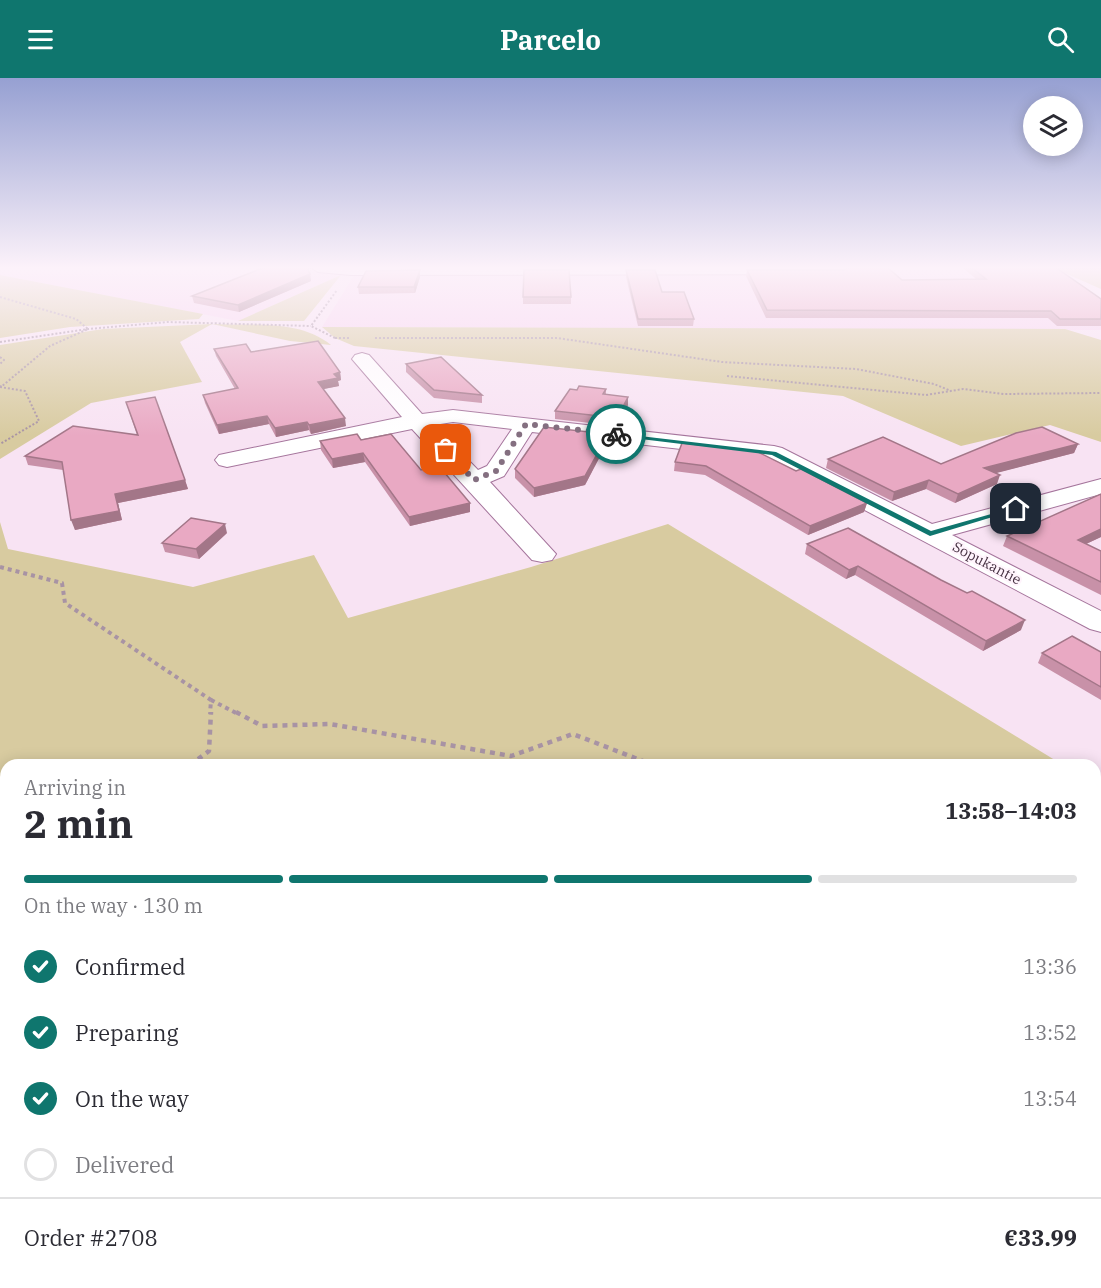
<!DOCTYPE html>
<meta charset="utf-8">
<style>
:root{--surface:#fff;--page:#f7f7f7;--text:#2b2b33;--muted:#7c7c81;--line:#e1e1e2;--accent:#0f766e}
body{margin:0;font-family:"IBM Plex Serif",serif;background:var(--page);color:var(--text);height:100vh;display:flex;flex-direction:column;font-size:22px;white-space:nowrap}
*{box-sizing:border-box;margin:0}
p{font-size:20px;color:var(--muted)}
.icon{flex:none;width:33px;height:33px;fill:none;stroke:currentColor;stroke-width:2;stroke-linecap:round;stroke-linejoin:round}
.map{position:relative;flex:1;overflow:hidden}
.side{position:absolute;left:0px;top:681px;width:1101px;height:530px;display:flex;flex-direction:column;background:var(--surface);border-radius:18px 18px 0 0;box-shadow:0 3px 15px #0003}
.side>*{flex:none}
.buttons{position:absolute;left:1023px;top:18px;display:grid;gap:12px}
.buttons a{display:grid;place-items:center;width:60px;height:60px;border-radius:50%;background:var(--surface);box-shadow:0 3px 15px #0003;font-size:30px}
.pin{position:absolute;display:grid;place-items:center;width:51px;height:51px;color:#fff;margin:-26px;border-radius:12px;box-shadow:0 3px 9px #0006}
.courier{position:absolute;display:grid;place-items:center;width:60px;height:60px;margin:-30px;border:4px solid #0f766e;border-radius:50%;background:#fff;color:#222;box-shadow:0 2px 8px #0007}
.overview em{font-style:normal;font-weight:700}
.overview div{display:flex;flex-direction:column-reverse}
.overview{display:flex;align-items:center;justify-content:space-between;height:102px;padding:0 24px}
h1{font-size:39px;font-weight:700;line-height:45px}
.bar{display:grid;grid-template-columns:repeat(4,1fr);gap:9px 6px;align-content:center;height:72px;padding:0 24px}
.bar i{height:8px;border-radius:4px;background:var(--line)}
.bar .current{background:var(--accent)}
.bar p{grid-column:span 4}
.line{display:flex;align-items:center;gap:15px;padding:0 24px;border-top:2px solid var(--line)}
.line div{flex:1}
ol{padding:0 24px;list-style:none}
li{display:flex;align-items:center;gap:18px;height:66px}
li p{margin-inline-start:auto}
li .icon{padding:6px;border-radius:50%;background:var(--accent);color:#fff;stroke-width:4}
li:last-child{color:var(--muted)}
li i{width:33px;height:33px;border:3px solid var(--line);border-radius:50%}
header{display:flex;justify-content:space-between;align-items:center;height:78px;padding:0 24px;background:var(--accent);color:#fff;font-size:27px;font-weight:700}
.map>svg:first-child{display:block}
.built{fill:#f8d4f0}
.green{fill:#d8cba0}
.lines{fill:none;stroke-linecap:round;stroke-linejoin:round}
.minor-casing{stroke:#a5759c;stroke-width:2}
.path-far3{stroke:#a893a4;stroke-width:2;stroke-dasharray:2 2;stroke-linecap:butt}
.path-far2{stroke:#a893a4;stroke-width:4;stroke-dasharray:4 4;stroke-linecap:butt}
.path-far1{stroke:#a893a4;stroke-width:4.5;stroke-dasharray:5 5;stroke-linecap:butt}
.path{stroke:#a893a4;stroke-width:6;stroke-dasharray:7 7;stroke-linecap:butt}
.minor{fill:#fff;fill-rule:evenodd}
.wall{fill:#c891a8}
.shaded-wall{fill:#a37688}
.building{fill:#e9a9c3;stroke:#a37688;stroke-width:1.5}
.route{fill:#0f766e}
.done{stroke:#846f80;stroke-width:6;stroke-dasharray:0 10.8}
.labels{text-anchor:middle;stroke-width:4.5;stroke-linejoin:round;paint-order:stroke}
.far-street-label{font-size:14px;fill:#463142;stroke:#fff4fc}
</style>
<header><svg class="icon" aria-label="menu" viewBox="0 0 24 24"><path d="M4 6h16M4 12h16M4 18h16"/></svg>Parcelo<svg class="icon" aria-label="search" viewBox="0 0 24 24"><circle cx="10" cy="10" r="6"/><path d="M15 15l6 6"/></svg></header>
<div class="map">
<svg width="1101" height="1210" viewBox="0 0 1101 1210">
<rect width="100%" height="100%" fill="#f8e3f3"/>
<g class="built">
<path d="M0 189H292L341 197 238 243 0 197Z"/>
<path d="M1058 192 1101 221V252L322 249 355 196Z"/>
</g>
<g class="green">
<path d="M1056 189H1101V211L1058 192Z"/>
<path d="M0 197 203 236 199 241 70 249 0 260Z"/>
<path d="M341 197 304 243H238Z"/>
<path d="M212 246C252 248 299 241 331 267L290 263 212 246 180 264 202 304 91 325 0 381V267L103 251Z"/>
<path d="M322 249 1065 251 1101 262V364L1050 347 961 368 843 318 354 268 335 260Z"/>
<path d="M0 444 8 471 193 509 314 477 348 540 531 489 668 446 1063 687H6V1204H1095V706L1101 710V1210H0Z"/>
</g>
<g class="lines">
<defs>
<g id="minor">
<path d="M310 189H849L851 191 843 196 351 197 318 194Z"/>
<path d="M362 275 369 277 422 336 453 332 774 368 782 370 932 446 1101 401V416L952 457 1101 533V554L1090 551 768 381 532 354 504 398 490 404 556 476 552 482 542 484 532 482 412 351 227 389 219 387 215 382 219 377 402 339 352 281 355 277ZM453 344 512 351 487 388 478 392 434 347Z"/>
</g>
</defs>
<use href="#minor" class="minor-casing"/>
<g class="path-far3">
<path d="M0 219 76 241 88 251 50 268 1 309 0 307"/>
<path d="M335 260H349"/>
<path d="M335 260 311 248 337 212"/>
<path d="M375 260H557L722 284 856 291 934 306 951 313"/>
<path d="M0 264 88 251 168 244 311 248"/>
<path d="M0 279 4 282 0 286"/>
<path d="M727 298 926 317 963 311 1004 316 1101 315"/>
<path d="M0 309 25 313 39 343 0 366"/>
</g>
<g class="path-far2">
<path d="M0 489 62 505 65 525 211 622 210 636"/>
<path d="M211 622 238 636"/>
</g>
<g class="path-far1">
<path d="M236 634 262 648 330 646 511 678 573 656 653 687"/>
<path d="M190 687 209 673 211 634"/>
</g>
<g class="path">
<path d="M1095 1033 1101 1039"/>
<path d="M61 1204V1210"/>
</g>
<use href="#minor" class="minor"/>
</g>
<g class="wall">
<path d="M962 189H1055L1101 221V248H1057L1048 240H766L746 198 747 192 902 202 976 201Z"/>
<path d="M420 192V199L415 215 359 216 358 209Z"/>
<path d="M626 192 662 214 694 241 693 248H638L626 199Z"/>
<path d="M310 196 311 203 239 234 194 225 192 218Z"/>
<rect x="523" y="219" width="48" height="7"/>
<path d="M214 271 251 274 340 294 341 302 338 303 339 308 323 311 346 348 311 356 309 352 276 359 269 346 219 356 205 325 203 317 235 311 216 278Z"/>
<path d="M406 286 482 317V325L434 320 406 294Z"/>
<path d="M606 311V317L628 319V327L617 348 555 341V333L577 312Z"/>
<path d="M126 324 185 402 188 411 118 425 122 442 75 452 63 392 28 387 25 378 137 357Z"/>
<path d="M361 362 421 392 470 425V434L410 448 365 384 333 390 321 372 320 363Z"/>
<path d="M607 365 585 407 534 419 515 400V391Z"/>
<path d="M1078 366 1074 375 995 395 997 406 955 425 926 411 892 423 826 390 828 381 941 386Z"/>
<path d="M675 384 796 393 867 425 864 434 808 457 705 397 674 393Z"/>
<path d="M1101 416V459L1086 466 1101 473V517L1003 468 1007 458Z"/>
<path d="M227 455 199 481 165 474 162 465Z"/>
<path d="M807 466 941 502 1021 552 983 573 855 497 846 501 805 476Z"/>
<path d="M1101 574V622L1038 585 1042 575Z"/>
</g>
<g class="shaded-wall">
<path d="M420 192V199L415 215 414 209Z"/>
<path d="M310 196 311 203 239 234 238 227Z"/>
<path d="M340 294 341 302 338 303 339 308 319 312 318 304 334 296Z"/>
<path d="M628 319V327L617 348V340Z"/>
<path d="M267 338 269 346 219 356 217 347Z"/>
<path d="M345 340 346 348 311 356 309 347Z"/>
<path d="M307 344 309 352 276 359 275 350Z"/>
<path d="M608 356 607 365 585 407 534 419V410Z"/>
<path d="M1078 366 1074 375 981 399 984 390Z"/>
<path d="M363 375 365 384 333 390 332 381Z"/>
<path d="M1000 397 997 406 955 425 958 416Z"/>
<path d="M185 402 188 411 118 425 122 442 75 452 71 442 115 416Z"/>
<path d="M929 402 926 411 892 423 894 414Z"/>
<path d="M470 425V434L410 448 409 439Z"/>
<path d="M867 425 864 434 808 457 810 448Z"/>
<path d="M225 446 227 455 199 481 196 471Z"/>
<path d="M1101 451V459L1073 472 1078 462Z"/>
<path d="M858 488 855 497 846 501 849 492Z"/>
<path d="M1025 542 1021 552 983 573 986 563Z"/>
</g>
<g class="building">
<path d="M265 189H307L310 196 238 227 192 218Z"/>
<path d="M849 189H887L902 202 986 201 971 189H1055L1101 221V241H1060L1051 233 767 232 747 192H844Z"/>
<path d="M420 192 414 209H358L366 193Z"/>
<path d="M524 192H569L571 219H523Z"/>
<path d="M626 192H655L662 214H684L694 241H638Z"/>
<path d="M318 263 340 294 334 296 338 300 318 304 345 340 309 347 307 344 275 350 267 338 217 347 203 317 238 310 214 271 246 266 251 274Z"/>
<path d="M441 279 482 317 434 312 406 286Z"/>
<path d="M579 308 606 311 603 316 628 319 617 340 555 333 570 311 577 312Z"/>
<path d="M155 319 185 402 115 416 119 433 71 442 62 384 25 378 73 348 138 357 126 324Z"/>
<path d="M544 349 608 356 585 398 534 410 515 391Z"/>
<path d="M1042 349 1078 366 984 390 1000 397 958 416 929 402 894 414 828 381 883 359 941 386 1016 355Z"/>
<path d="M357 356 361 362 391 356 421 392 439 388 470 425 409 439 363 375 332 381 320 363Z"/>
<path d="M682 365 756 373 796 393 801 391 867 425 810 448 706 388 675 384Z"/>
<path d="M1101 416V451L1078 462 1101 473V504L1007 458Z"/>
<path d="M191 440 225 446 196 471 162 465Z"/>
<path d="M848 450 941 502 967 515 972 513 1025 542 986 563 858 488 849 492 807 466Z"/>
<path d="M1072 558 1101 574V609L1042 575Z"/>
</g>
<linearGradient id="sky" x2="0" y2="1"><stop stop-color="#96a0d2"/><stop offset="0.53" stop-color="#fcf2fa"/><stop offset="1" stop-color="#fcf2fa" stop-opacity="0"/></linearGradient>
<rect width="1101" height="358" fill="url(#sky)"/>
<path class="route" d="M614 355 776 374 931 453 1016 429 1019 431 930 458 772 377 616 358Z"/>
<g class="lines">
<path class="done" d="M446 372 474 402 496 393 526 346 616 356"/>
</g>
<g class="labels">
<g class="far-street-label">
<text transform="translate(987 485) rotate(28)" y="5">Sopukantie</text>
</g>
</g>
</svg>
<div class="buttons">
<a><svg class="icon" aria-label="layers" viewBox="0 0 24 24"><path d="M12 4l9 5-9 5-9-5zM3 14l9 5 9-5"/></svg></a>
</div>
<div class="pin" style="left:446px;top:372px;background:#ea580c"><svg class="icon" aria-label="bag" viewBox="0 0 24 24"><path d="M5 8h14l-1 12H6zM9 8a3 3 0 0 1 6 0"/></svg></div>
<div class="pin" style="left:1016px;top:431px;background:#1f2937"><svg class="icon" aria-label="home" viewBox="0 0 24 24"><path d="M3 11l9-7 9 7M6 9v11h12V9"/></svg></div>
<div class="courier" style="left:616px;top:356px"><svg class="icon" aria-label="bike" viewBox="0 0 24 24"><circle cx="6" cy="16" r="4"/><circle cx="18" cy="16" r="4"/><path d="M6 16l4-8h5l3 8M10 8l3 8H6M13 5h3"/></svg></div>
<section class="side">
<div class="overview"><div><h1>2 min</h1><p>Arriving in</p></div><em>13:58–14:03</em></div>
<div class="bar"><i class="current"></i><i class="current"></i><i class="current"></i><i></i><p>On the way · 130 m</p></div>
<ol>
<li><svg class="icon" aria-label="check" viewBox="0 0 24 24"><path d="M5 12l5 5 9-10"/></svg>Confirmed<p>13:36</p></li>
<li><svg class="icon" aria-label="check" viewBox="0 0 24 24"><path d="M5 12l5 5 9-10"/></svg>Preparing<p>13:52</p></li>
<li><svg class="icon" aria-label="check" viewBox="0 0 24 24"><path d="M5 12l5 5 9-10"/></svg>On the way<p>13:54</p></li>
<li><i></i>Delivered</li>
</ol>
<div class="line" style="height:78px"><div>Order #2708</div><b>€33.99</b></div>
</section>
</div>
